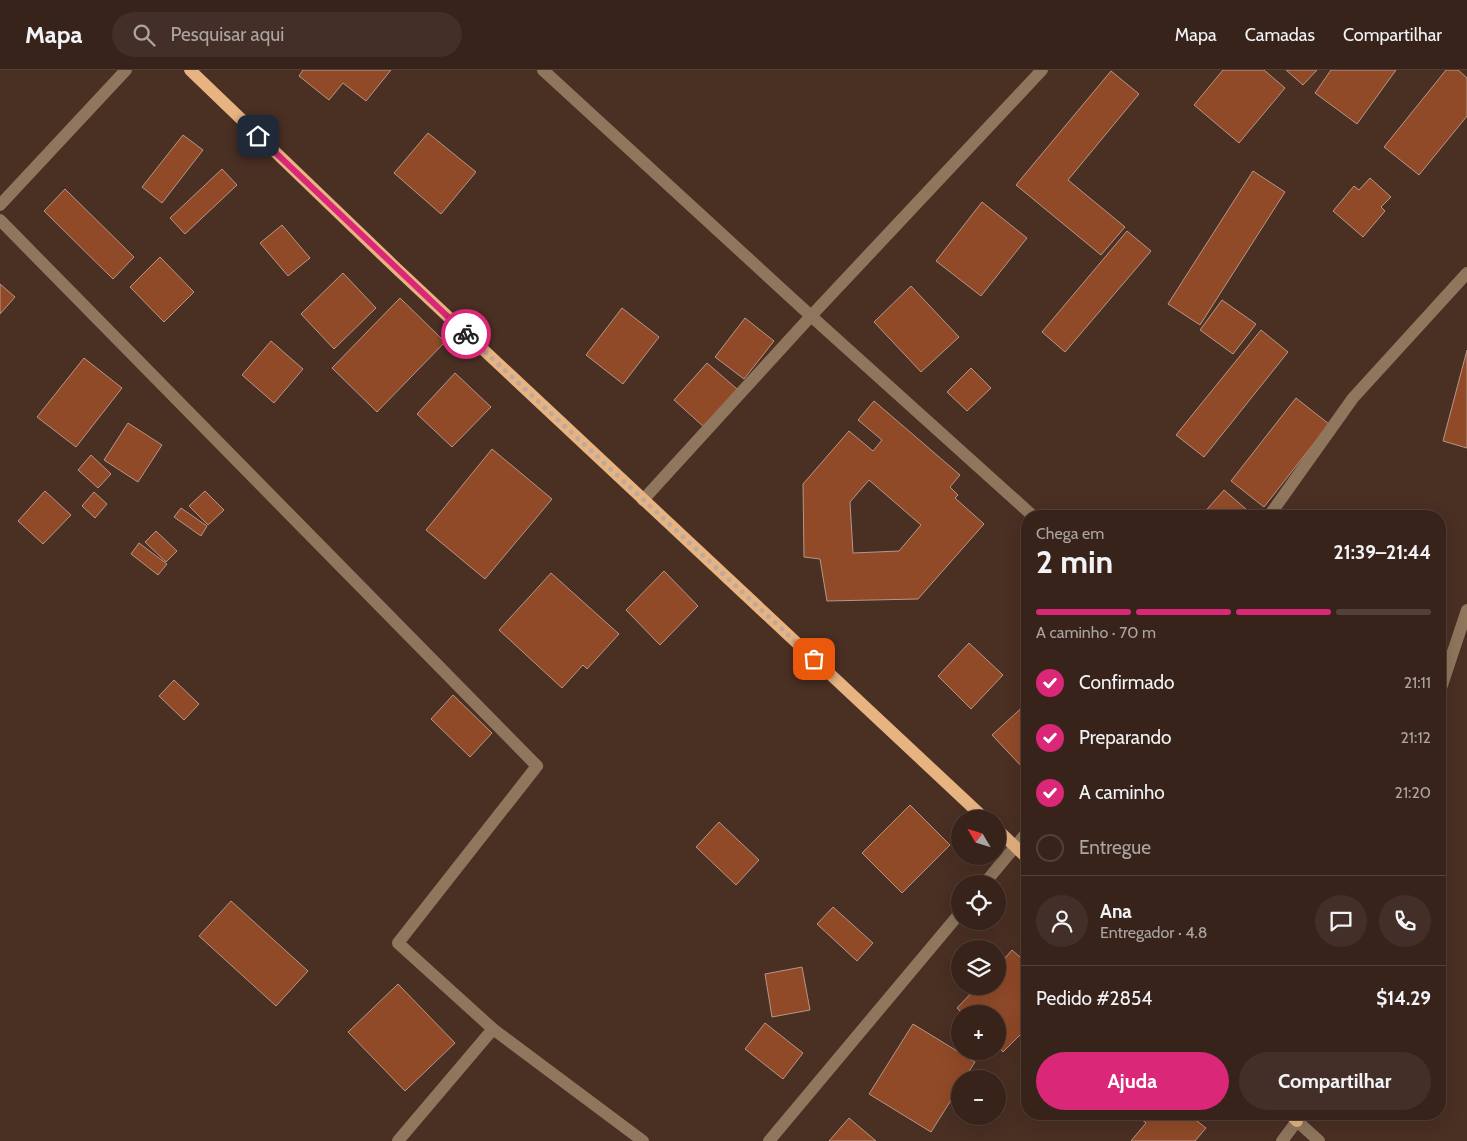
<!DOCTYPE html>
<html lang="pt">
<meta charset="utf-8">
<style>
:root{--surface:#38231a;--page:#432f27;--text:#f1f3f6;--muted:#aba4a2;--line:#524039;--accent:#db2777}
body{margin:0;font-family:Cabin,sans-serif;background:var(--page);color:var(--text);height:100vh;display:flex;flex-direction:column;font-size:19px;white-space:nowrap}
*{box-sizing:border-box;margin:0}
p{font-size:16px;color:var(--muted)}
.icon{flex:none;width:28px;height:28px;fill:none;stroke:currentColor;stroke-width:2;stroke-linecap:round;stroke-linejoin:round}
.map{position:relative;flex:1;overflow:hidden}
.details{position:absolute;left:1021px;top:440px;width:425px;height:610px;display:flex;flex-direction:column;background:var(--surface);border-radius:20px;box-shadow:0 5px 20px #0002,0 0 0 1px var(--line)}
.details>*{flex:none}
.needle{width:32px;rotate:308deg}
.tools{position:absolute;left:951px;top:740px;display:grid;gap:10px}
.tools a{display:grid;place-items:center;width:55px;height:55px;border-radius:50%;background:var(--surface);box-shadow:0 5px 20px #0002,0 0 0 1px var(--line);font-size:25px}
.pin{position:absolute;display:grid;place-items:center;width:42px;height:42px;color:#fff;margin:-21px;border-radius:10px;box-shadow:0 2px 8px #0006}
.courier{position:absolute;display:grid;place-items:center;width:50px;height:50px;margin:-25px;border:4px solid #db2777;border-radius:50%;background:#fff;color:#222;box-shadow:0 1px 6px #0007}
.head em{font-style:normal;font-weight:800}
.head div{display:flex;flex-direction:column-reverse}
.head{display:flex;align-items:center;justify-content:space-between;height:85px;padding:0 15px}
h1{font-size:32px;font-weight:800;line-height:38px}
.bar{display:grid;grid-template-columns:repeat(4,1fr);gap:8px 5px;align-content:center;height:60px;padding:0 15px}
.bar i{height:6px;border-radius:4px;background:var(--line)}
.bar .on{background:var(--accent)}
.bar p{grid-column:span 4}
.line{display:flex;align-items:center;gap:12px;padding:0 15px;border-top:1px solid var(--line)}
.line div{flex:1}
.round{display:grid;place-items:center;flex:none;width:52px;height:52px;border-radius:26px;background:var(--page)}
ol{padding:0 15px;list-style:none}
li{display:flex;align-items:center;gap:15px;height:55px}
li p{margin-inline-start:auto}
li .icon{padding:5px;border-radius:50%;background:var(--accent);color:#fff;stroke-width:4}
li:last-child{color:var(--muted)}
li i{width:28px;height:28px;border:2px solid var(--line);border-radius:50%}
.primary-button{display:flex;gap:10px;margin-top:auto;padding:10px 15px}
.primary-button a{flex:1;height:58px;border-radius:30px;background:var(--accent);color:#fff;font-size:20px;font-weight:800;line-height:58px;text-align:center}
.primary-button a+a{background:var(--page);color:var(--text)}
header{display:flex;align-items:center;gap:30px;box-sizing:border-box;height:70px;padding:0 25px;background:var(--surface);border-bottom:1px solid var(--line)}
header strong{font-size:24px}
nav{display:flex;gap:28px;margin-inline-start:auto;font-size:18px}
.search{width:350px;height:45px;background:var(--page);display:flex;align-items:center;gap:12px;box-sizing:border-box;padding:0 18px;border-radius:28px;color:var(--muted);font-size:19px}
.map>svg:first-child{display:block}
.building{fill:#904a28;stroke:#b79688;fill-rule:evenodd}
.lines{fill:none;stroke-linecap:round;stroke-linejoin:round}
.minor{stroke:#8f765d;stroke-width:12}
.major{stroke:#e7b380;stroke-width:12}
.done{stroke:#bea99f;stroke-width:5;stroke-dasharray:0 9}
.route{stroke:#db2777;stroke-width:6}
</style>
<header>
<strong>Mapa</strong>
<div class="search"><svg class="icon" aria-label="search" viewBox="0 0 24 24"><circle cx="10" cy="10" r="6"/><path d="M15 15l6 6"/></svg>Pesquisar aqui</div>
<nav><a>Mapa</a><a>Camadas</a><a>Compartilhar</a></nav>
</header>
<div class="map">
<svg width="1467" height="1071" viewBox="0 0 1467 1071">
<rect width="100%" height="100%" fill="#4a2f23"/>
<g class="building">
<path d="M303 0H391L366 31 343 13 329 30 299 6Z"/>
<path d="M1223 0H1264L1285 18 1239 73 1194 35Z"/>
<path d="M1286 0H1317L1303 15Z"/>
<path d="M1331 0H1396L1357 54 1315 23Z"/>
<path d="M1446 0H1458L1467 8V46L1419 105 1384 77Z"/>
<path d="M1111 1 1139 24 1068 110 1125 157 1101 185 1016 115Z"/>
<path d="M428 63 476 102 441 144 394 103Z"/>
<path d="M183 65 203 80 162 133 142 117Z"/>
<path d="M222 99 237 115 185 164 170 148Z"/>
<path d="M1253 101 1285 122 1200 255 1168 234Z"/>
<path d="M1370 108 1391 127 1381 137 1385 141 1363 167 1333 141 1354 116 1359 120Z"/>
<path d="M65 119 134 187 113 209 44 141Z"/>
<path d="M982 132 1027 168 981 226 936 191Z"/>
<path d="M282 155 310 188 288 206 260 173Z"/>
<path d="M1127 161 1151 181 1065 282 1042 262Z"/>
<path d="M160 187 194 222 164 252 130 217Z"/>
<path d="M343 203 376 238 334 279 301 244Z"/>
<path d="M0 214 15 227 0 244Z"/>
<path d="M911 216 959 267 921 302 874 252Z"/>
<path d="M400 228 445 272 377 342 332 298Z"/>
<path d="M1222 230 1256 254 1233 284 1200 260Z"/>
<path d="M622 238 659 267 623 314 586 285Z"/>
<path d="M745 248 774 271 744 309 715 287Z"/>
<path d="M1261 260 1288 282 1204 387 1176 365Z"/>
<path d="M271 271 303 299 274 333 242 305Z"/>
<path d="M1467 280V378L1443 371Z"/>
<path d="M84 288 122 318 76 377 37 347Z"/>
<path d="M707 293 737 319 704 357 674 330Z"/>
<path d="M971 298 991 318 967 341 947 322Z"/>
<path d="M455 303 491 337 452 377 417 344Z"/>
<path d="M1296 328 1329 354 1264 437 1231 411Z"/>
<path d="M874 331 960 405 950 417 958 425 955 428 984 454 918 529 827 531 820 489 804 487 803 414 849 361 873 381 882 370 858 350ZM869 410 921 455 899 481 853 483 850 432Z"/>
<path d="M128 353 162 375 138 412 104 390Z"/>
<path d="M492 379 552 429 485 509 426 460Z"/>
<path d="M91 385 111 404 98 418 78 400Z"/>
<path d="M1224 420 1254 446H1201Z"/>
<path d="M45 421 71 445 43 474 18 451Z"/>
<path d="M205 421 224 440 208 455 189 436Z"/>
<path d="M94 422 107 434 95 448 82 436Z"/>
<path d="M181 438 207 456 201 466 174 447Z"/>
<path d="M156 461 177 481 166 492 145 472Z"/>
<path d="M139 473 167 494 158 505 131 484Z"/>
<path d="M664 501 698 536 660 575 626 540Z"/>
<path d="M551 503 619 564 587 599 583 595 562 618 499 560Z"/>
<path d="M969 573 1003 605 971 639 938 606Z"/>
<path d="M174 610 199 634 184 650 159 626Z"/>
<path d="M453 625 492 663 470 687 431 649Z"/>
<path d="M1028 632V694L1023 698 992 665Z"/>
<path d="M910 735 950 775 902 823 862 783Z"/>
<path d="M719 752 759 790 736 815 696 777Z"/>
<path d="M231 831 308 901 276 936 199 866Z"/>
<path d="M833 837 873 873 857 891 817 854Z"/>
<path d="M1012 880 1028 894V957L1003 982 998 976V944H963L957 938 978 916H998V896Z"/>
<path d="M802 897 810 940 772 947 765 904Z"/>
<path d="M398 914 455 973 405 1021 348 962Z"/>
<path d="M765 953 803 983 783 1009 745 979Z"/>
<path d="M913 954 975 992 964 1009H960V1016L931 1062 869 1024Z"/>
<path d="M1135 1044H1180L1183 1046 1188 1044 1206 1058 1195 1071H1131L1146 1053Z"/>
<path d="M849 1048 876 1071H829Z"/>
</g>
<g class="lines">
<g class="minor">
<path d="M543 0 811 246 1042 0"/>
<path d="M0 135 126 0"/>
<path d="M0 150 537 696 398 873 493 959 643 1071"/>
<path d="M643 430 811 246 1033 446"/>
<path d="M1269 446 1353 328 1467 203"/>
<path d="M1440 621 1467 540"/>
<path d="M984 814 1028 761"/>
<path d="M1297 1051 1319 1071"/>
<path d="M398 1071 493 959"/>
<path d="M769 1071 960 843"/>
<path d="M1282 1071 1297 1051 1300 1044"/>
</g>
<g class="major">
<path d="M190 0 396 198 985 749"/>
<path d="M998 760 1028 789"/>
<path d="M1290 1044 1297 1051"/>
</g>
</g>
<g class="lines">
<path class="done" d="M466 264 814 589"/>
<path class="route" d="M258 66 466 264"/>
</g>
</svg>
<div class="tools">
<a><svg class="needle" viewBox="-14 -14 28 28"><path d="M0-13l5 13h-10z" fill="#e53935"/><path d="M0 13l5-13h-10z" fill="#aba4a2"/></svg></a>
<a><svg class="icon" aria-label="locate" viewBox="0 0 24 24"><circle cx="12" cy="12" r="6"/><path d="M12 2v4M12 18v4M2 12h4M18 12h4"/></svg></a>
<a><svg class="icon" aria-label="layers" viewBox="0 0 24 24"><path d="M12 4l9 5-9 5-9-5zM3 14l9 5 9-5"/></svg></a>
<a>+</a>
<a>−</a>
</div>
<div class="pin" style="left:814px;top:589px;background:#ea580c"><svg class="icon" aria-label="bag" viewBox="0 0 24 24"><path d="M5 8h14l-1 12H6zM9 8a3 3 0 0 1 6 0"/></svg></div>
<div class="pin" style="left:258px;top:66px;background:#1f2937"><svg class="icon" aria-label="home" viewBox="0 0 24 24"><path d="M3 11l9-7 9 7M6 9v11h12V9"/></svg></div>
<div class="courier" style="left:466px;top:264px"><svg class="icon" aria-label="bike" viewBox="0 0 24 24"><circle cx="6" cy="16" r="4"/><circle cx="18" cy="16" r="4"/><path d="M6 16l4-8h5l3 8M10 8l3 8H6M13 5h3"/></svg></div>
<section class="details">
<div class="head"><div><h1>2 min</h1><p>Chega em</p></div><em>21:39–21:44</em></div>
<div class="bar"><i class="on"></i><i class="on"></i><i class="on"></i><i></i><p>A caminho · 70 m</p></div>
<ol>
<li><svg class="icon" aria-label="check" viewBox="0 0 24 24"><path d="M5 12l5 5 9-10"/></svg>Confirmado<p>21:11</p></li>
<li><svg class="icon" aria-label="check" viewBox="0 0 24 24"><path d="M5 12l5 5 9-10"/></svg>Preparando<p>21:12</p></li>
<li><svg class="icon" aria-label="check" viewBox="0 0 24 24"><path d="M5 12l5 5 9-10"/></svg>A caminho<p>21:20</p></li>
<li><i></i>Entregue</li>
</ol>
<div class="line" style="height:90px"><a class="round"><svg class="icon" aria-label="person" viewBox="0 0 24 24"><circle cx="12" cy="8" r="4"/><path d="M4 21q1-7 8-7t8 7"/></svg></a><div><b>Ana</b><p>Entregador · 4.8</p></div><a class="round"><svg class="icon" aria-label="chat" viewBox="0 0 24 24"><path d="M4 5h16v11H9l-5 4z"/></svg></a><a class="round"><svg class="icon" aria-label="phone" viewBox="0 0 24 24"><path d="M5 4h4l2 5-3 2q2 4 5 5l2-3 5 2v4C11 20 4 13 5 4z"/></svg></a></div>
<div class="line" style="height:65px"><div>Pedido #2854</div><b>$14.29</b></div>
<div class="primary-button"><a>Ajuda</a><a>Compartilhar</a></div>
</section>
</div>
